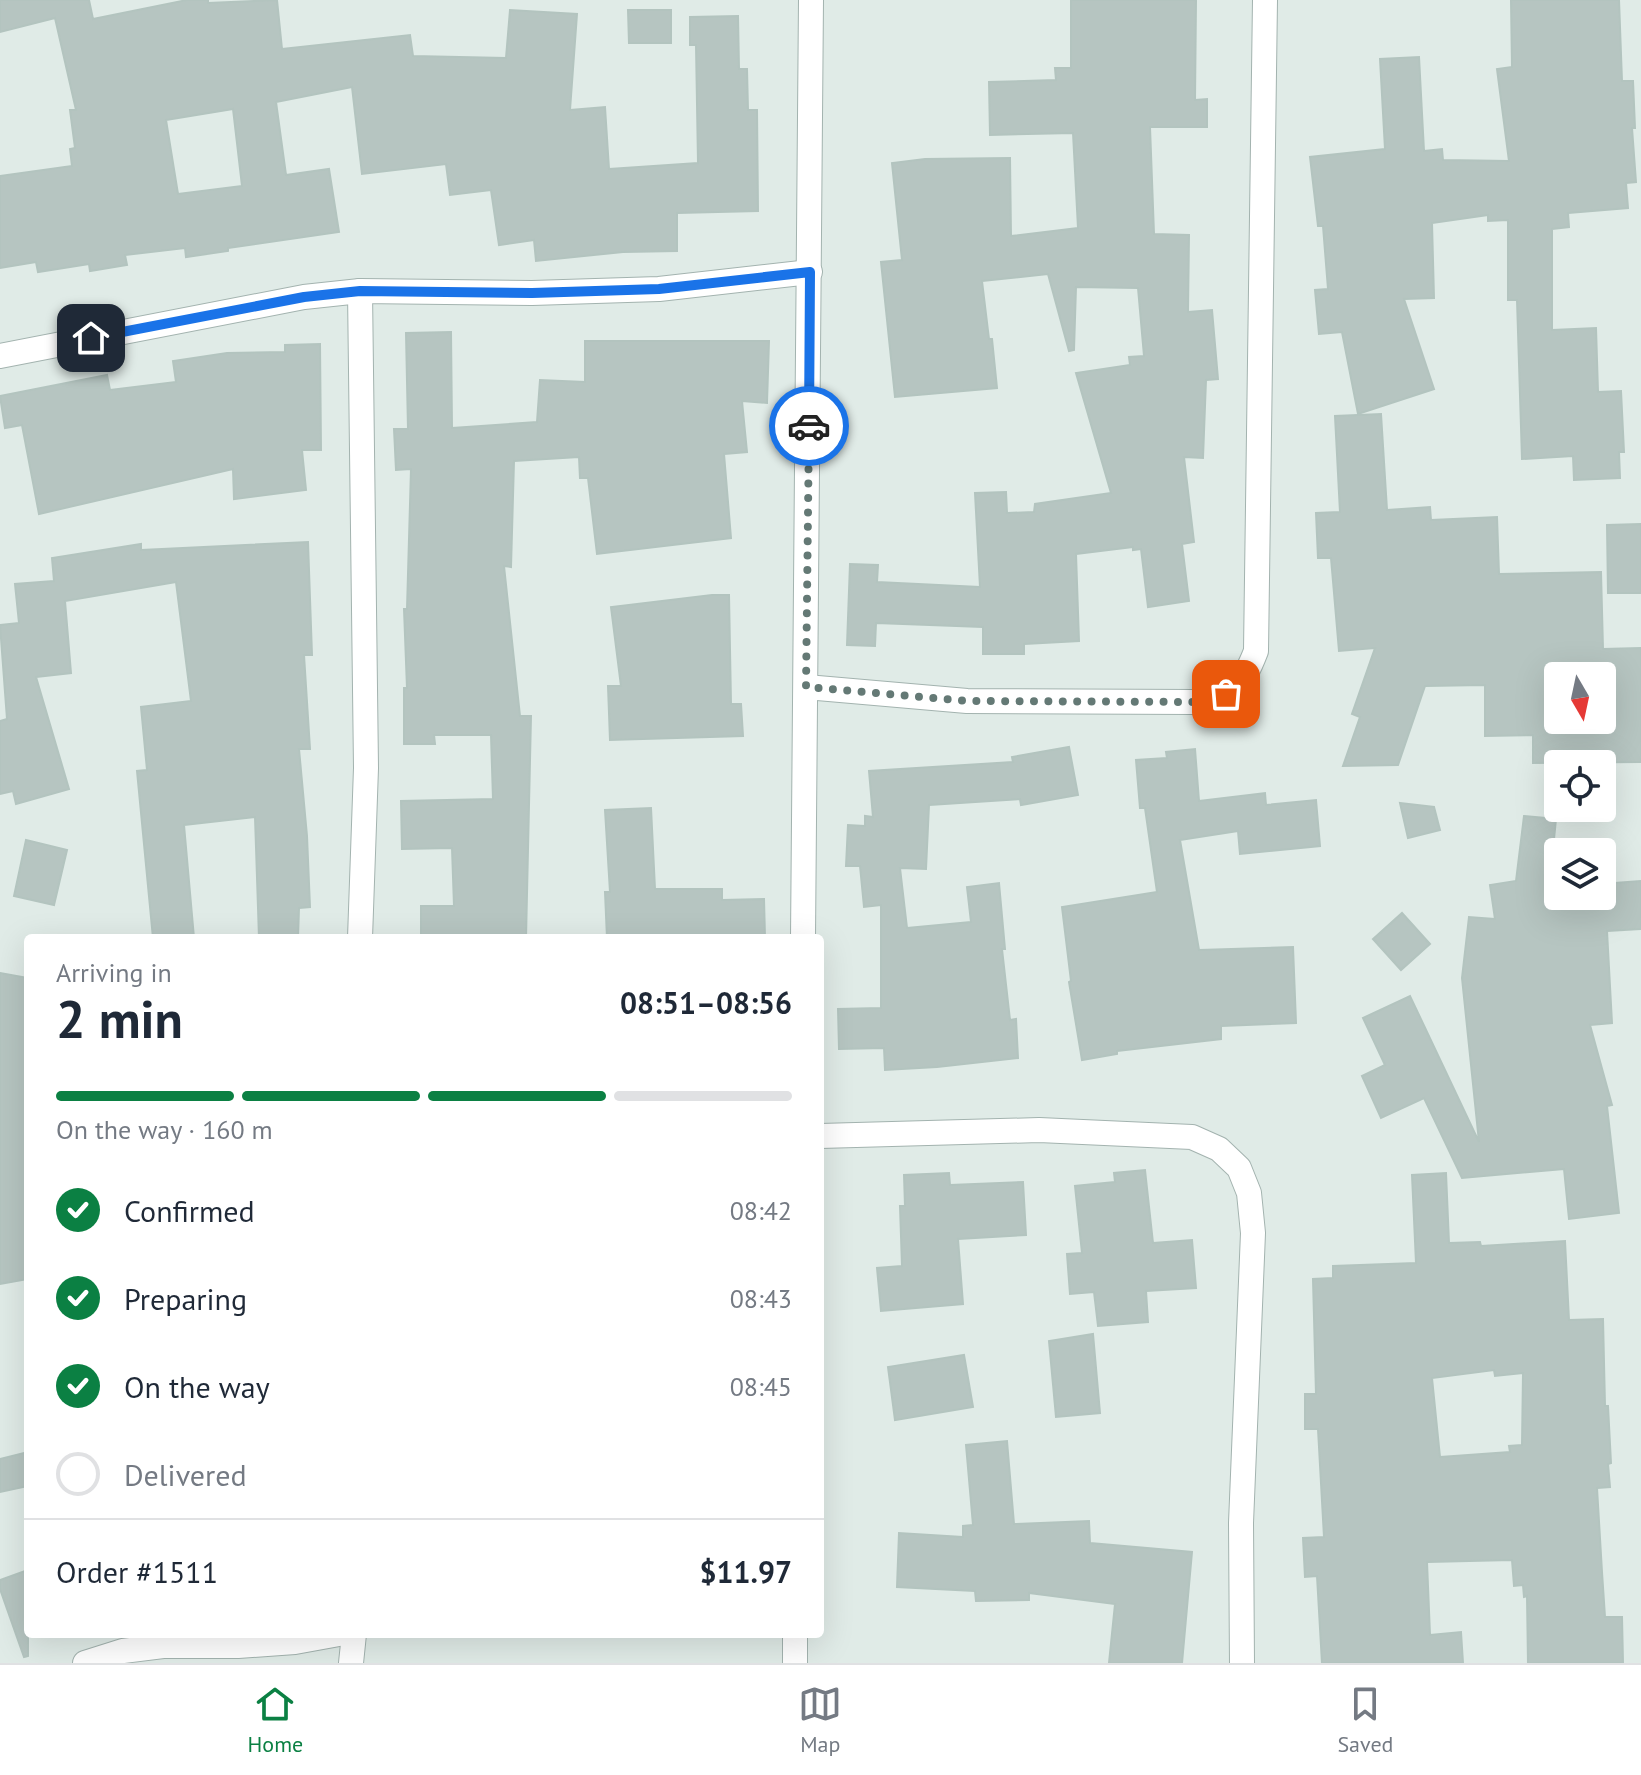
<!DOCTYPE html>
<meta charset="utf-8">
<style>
:root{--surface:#fff;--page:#f2f2f3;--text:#1f2937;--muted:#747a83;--line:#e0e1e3;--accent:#0b8043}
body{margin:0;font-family:"PT Sans",sans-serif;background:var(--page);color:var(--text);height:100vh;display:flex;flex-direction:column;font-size:30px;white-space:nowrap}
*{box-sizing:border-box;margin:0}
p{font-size:26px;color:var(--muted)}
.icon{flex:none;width:44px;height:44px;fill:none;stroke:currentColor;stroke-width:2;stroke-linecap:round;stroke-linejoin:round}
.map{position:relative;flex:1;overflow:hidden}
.side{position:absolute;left:24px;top:934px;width:800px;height:704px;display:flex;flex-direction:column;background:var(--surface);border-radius:8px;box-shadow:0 8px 32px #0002}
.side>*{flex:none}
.needle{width:52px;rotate:171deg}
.buttons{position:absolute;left:1544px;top:662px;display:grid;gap:16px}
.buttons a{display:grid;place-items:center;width:72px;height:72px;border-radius:8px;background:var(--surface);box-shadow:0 8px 32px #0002;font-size:40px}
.pin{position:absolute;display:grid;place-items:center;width:68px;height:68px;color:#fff;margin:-34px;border-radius:16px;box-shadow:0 4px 12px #0006}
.courier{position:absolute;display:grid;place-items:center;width:80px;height:80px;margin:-40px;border:6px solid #1a73e8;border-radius:50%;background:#fff;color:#222;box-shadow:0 2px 10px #0007}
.summary em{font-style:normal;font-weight:700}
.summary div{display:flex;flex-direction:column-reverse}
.summary{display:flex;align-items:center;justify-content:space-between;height:136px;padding:0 32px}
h1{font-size:52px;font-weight:700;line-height:60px}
.bar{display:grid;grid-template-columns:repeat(4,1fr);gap:12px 8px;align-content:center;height:96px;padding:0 32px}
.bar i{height:10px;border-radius:6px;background:var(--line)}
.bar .selected{background:var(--accent)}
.bar p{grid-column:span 4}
.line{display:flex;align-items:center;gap:20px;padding:0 32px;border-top:2px solid var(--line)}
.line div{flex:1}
ol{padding:0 32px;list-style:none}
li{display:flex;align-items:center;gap:24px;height:88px}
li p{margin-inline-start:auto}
li .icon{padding:8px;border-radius:50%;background:var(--accent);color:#fff;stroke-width:4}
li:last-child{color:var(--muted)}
li i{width:44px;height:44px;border:4px solid var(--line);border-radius:50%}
.dock{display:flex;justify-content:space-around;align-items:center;height:112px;border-top:2px solid var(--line);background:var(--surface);font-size:22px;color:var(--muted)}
.dock a{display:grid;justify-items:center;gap:4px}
.dock .selected{color:var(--accent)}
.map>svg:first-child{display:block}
.building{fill:#b6c5c1;stroke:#b3c4bf;stroke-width:2;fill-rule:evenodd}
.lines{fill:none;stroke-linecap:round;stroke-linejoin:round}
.minor-casing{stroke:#a3b3af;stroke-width:26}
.minor{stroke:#fff;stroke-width:24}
.done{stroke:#647975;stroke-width:8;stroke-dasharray:0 14.4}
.route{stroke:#1a73e8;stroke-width:10}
</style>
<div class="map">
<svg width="1641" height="1663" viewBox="0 0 1641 1663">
<rect width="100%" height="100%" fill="#e0ebe7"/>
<g class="building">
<path d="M0 0H89L93 19 187 0H208V3L277 0 282 49 410 35 413 56 506 58 510 10 577 14 570 110 605 107 609 169 698 163 696 45H690V17L738 16 739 69H747L748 110H757L758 211 677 213V251L623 252 536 261 534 240 499 245 491 190 450 195 446 164 362 174 352 87 276 102 286 175 329 169 339 232 228 248V251L186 257 185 248 125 255 127 265 90 271 89 264 38 272 36 262 0 268V176L72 166 70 149 75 148 70 110H76L55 18 0 32ZM233 109 242 186 178 194 166 120Z"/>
<path d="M1071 0H1196L1195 100 1207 99V127H1150L1154 234 1189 235 1188 312 1212 310 1218 379 1206 380 1203 458 1184 457 1194 542 1182 544 1189 601 1148 607 1141 549 1133 550V547L1076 554 1079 641 1024 644V654H983V627L876 623 875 646 847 645 850 564 878 565 877 582 980 587 975 493 1006 492 1007 513 1034 512 1035 504 1111 493 1076 373 1130 365 1129 357 1144 356 1138 288 1076 287 1074 350 1069 351 1048 274 982 281 989 339H992L997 388 895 397 881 262 902 260 892 163 925 159 1010 158 1011 236 1078 228 1073 133 990 135 989 82 1056 80 1055 68H1071Z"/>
<path d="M1511 0H1619L1622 81H1633L1635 128H1632L1636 182 1626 183 1628 208 1568 213 1569 227 1552 229V330L1596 328 1598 392 1621 391 1624 452H1619L1620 478 1574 480 1573 456 1522 459 1517 300H1508V220L1488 221V215L1432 223 1434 298 1404 299 1434 389 1358 414 1342 332 1319 334 1315 290 1328 289 1323 226H1318L1310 157 1385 149 1380 59 1419 57 1424 151 1442 149 1443 160 1509 161 1497 69 1512 67Z"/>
<path d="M628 10H671V43H629Z"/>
<path d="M451 332 452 428 537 422 540 380 585 382V341H769L767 403 742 401 747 452 724 454 731 538 597 554 588 478H580L579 457 514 461 511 567 504 566 520 716H531L526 938H421V906H454L452 848 402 849 401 801 493 799 491 735H434L435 744H404V688H407L404 609H407L411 469 396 470 394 429H408L406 333Z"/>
<path d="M320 344 321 450H302L306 490 234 499 233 469 39 514 22 425 5 428 0 396 107 375 110 390 176 382 173 361 227 353 285 352V345Z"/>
<path d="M1381 414 1387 510 1430 507 1431 520 1497 517 1499 574 1601 572 1603 649 1641 648V762L1533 763V735L1485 736V685L1425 686 1398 765 1343 766 1360 717 1352 714 1375 648 1339 651 1331 558H1318L1316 513 1340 512 1335 416ZM1558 676H1602V720H1558Z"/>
<path d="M1641 524V593H1608L1607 525Z"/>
<path d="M308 542 312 655H304L310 749H299L307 836 310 907 299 908 298 938H259L255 817 184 825 194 938H153L137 771 147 770 141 707 191 701 176 582 65 601 71 673 36 677 69 789 16 804 13 791 0 794V721L7 719 0 625 19 623 15 584 54 581 52 558 141 544V550Z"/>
<path d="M712 595H729L731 704H741L743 736 610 740 608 686H621L611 607Z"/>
<path d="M1069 747 1078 795 1021 805 1020 799 929 805 926 869 900 868 907 928 971 922 967 887 999 883 1005 949H1002L1010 1020 1016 1019 1018 1058 937 1067 885 1070 884 1048 839 1049 838 1009 881 1008V905L864 907 860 866H846L848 825 865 826V816L873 817 869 771 1013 762 1012 757Z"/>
<path d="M1195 749 1199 801 1265 793 1266 805 1316 800 1320 846 1240 854 1238 831 1180 840 1199 950 1293 947 1296 1023 1221 1026V1039L1117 1051V1054L1082 1060 1069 982 1071 981 1062 907 1157 892 1145 808H1140L1136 760 1167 758 1166 752Z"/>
<path d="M1400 803 1434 807 1440 830 1408 838Z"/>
<path d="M651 808 655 889H722V900L764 899 765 938H607L605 892H610L605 810Z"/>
<path d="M1524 816 1556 819 1550 880 1558 879V896H1602V884L1641 881V929L1607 931 1612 1023 1590 1025 1612 1105 1607 1106 1619 1213 1569 1219 1564 1169 1462 1178 1424 1098 1381 1118 1362 1076 1385 1065 1363 1018 1410 996 1479 1142 1462 978 1469 917 1495 919 1490 885 1516 881Z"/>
<path d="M26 840 67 850 54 905 14 896Z"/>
<path d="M1402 913 1430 944 1401 970 1373 939Z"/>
<path d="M0 973 28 978V1279L0 1284Z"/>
<path d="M1145 1170 1153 1243 1192 1240 1196 1288 1146 1291 1148 1322 1098 1326 1094 1292 1070 1294 1067 1254 1082 1253 1075 1186 1115 1182 1114 1173Z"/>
<path d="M949 1173 950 1185 1023 1182 1026 1235 958 1239 963 1304 881 1311 877 1268 902 1266 900 1206H905L904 1175Z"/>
<path d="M1446 1173 1449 1243 1480 1242 1481 1246 1565 1241 1569 1320 1603 1319 1605 1406H1608L1611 1463 1608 1464 1610 1487 1597 1488 1602 1572 1605 1617H1622L1623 1663H1528L1527 1596 1524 1597 1523 1585 1514 1586 1512 1560 1427 1562 1430 1635 1461 1632 1463 1663H1322L1317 1576 1305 1577 1303 1538 1324 1537 1318 1429H1305V1394H1316L1313 1279 1333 1278V1266L1416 1263 1412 1175ZM1494 1370 1495 1376 1523 1373 1522 1445 1509 1446 1510 1452 1440 1457 1432 1378Z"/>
<path d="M1093 1334 1100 1413 1056 1417 1049 1341Z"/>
<path d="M964 1355 973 1407 895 1420 888 1367Z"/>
<path d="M1007 1441 1014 1524 1089 1521 1090 1543 1192 1552 1182 1663H1109L1115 1604 1029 1593V1600L976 1601 975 1591 897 1587 899 1533 963 1537V1526L973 1525 966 1445Z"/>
<path d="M28 1452V1486L0 1492V1459Z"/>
<path d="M28 1570V1656L24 1657 0 1589V1580Z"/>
</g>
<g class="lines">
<defs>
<g id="minor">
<path d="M0 356 304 297 360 291 532 293 659 289 810 272"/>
<path d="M806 687 967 701 1194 702C1233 692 1241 690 1256 651L1265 0"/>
<path d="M360 938 366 768 360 291"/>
<path d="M803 938 811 0"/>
<path d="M820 1136 1039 1130 1192 1137 1219 1149 1239 1168 1249 1193 1253 1233 1241 1523 1242 1663"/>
<path d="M85 1663 123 1651 163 1646H238L295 1642 339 1634"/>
<path d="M351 1663 354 1634"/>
<path d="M795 1663V1634"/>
</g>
</defs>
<use href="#minor" class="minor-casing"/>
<use href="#minor" class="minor"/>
</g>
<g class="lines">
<path class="done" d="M809 426 806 687 967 701 1194 702 1226 694"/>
<path class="route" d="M91 338 304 297 360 291 532 293 659 289 810 272 809 426"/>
</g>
</svg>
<div class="buttons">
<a><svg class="needle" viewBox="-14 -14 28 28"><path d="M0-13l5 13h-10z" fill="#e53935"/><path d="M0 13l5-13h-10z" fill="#747a83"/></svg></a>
<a><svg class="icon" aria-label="locate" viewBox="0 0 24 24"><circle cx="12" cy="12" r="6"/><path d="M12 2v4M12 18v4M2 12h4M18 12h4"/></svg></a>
<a><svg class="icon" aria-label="layers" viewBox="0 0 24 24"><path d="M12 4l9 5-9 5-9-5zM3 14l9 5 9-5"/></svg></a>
</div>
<div class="pin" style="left:1226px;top:694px;background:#ea580c"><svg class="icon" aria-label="bag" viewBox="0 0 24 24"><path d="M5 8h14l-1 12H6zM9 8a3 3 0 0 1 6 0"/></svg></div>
<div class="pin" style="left:91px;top:338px;background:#1f2937"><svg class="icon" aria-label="home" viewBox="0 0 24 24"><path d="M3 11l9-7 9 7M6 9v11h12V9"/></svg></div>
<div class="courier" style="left:809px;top:426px"><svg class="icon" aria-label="car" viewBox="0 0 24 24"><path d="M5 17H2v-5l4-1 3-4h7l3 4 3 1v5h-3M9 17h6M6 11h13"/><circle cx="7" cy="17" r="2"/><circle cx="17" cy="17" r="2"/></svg></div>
<section class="side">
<div class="summary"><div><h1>2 min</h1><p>Arriving in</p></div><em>08:51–08:56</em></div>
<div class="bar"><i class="selected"></i><i class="selected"></i><i class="selected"></i><i></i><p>On the way · 160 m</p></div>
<ol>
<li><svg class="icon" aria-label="check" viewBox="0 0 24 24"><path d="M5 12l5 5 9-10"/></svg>Confirmed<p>08:42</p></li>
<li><svg class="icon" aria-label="check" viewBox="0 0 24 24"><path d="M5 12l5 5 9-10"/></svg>Preparing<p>08:43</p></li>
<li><svg class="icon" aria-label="check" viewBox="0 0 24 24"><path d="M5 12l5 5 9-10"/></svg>On the way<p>08:45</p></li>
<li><i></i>Delivered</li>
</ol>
<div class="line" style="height:104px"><div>Order #1511</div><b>$11.97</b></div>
</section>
</div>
<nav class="dock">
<a class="selected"><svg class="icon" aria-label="home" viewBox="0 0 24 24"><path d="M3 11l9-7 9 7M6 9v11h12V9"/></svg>Home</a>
<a><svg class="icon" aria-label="map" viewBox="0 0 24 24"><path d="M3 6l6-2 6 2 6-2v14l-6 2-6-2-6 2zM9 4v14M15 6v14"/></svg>Map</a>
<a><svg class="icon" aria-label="saved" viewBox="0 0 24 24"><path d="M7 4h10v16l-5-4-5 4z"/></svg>Saved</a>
</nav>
